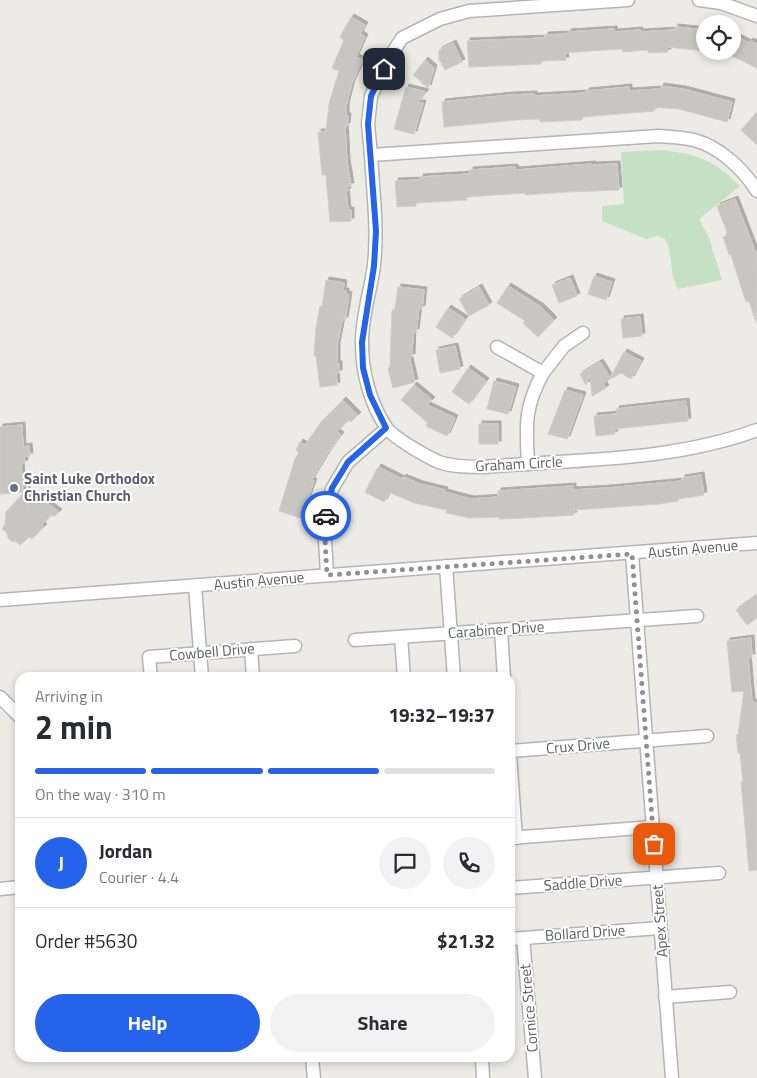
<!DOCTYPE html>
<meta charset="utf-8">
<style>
:root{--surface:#fff;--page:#f2f2f3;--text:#2b2b33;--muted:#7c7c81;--line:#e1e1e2;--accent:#2563eb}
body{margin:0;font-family:"Titillium Web",sans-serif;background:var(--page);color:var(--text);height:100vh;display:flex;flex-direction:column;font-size:19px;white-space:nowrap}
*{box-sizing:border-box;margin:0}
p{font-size:16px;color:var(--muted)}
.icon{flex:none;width:28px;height:28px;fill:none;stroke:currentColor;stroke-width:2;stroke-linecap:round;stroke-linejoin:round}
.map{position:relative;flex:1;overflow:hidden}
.drawer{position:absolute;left:15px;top:672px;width:500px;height:390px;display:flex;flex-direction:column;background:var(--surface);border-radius:15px;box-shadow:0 2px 8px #0003}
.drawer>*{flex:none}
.fabs{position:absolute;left:696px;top:15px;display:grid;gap:10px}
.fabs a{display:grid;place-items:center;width:45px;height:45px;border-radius:50%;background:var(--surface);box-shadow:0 2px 8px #0003;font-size:25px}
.pin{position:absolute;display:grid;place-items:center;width:42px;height:42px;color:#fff;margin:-21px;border-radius:10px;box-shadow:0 2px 8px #0006}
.courier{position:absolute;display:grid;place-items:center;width:50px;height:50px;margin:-25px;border:4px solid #2563eb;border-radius:50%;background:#fff;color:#222;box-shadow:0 1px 6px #0007}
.head em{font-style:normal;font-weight:700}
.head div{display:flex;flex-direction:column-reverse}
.head{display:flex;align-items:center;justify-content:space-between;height:85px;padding:0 20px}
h1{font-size:32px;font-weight:700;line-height:38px}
.bar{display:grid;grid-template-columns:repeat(4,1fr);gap:8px 5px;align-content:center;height:60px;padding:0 20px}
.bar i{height:6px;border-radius:4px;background:var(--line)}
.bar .on{background:var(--accent)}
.bar p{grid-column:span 4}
.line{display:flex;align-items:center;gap:12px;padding:0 20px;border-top:1px solid var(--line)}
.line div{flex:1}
.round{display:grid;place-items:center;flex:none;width:52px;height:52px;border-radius:26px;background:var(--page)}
.button{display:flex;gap:10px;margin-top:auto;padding:10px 20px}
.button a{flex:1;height:58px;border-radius:30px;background:var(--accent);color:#fff;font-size:20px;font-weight:700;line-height:58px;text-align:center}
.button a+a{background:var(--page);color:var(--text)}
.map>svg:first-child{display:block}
.green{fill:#c4e1c5}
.building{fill:#c8c6c1;stroke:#d1cdc4;filter:url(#shadow)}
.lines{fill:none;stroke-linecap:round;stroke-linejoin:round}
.minor-casing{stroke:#b2b4b8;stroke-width:15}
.minor{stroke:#fff;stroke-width:12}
.done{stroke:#8f9090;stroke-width:5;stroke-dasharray:0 9}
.route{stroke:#2563eb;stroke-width:6}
.worship-dot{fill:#6b7280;stroke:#fff;stroke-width:2}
.labels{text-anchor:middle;stroke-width:4;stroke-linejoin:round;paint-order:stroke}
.street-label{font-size:15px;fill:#5c5f63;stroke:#fff}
.worship-label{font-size:15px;font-weight:bold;fill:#5b616d;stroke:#fff;text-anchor:start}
</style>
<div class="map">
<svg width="757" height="1078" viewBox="0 0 757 1078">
<defs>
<filter id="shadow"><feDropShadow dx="3" dy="-3" stdDeviation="0" flood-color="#0004"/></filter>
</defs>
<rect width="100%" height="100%" fill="#edebe5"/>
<path class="green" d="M663 150C699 155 714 160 740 186L699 219 709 238 722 280 678 289 673 278 669 247 665 239 658 236 646 239 602 221V206L624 204 621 152Z"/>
<g class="building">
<path d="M351 17 365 25 360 34 365 37 356 57 363 60 352 83 346 106V116H348L347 126 345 125 347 162 351 186H347L348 191H346L348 210H351V221L330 222 326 175H322L318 132H326L329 104 339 71 332 68 344 40 340 37Z"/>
<path d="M675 27 705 30V51L667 47 668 52 648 53V50L623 52 622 49 589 51 565 53 566 60 541 61V64L469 67 467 41 545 38V35L569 34 568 32 614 29 615 32 640 30V32L675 30Z"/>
<path d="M732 35 749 43 750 41 757 44V68L732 56Z"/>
<path d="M453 43 462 62 445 70 439 59V50Z"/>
<path d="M425 60 434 68 428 88 413 75Z"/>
<path d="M661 86 683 89 732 102 727 122 679 109 654 107V111L582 117V120L540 122V119L516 120 444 127 442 102 510 95 534 94V96L586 93V91L629 87V91L660 89Z"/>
<path d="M406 87 426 92 417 103H423L414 134 394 129Z"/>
<path d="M757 112V145L741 130Z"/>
<path d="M592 164 593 165 617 164 619 190 567 192 525 195V193L466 197 467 200 416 203V206L397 207 395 181 420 180V177L470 174V170L515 167 516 170Z"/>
<path d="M735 199 757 256 756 322 749 301 746 302 731 255H729L723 237 728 235 717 206Z"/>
<path d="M594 276 612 282 606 300 588 294Z"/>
<path d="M570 278 577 296 559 303 552 285Z"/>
<path d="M326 280 344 283 343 291H346V294L349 295 345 320H342L337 346V364H339V373H336L337 385 320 387 316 356H314L316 328 320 306 322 307Z"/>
<path d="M508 286 541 307 554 320 538 337 523 323 525 321 497 303Z"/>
<path d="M398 287 424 290 422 309 419 308 416 332 413 331 412 357 409 356 415 382 393 388 388 368 390 367 392 310H395Z"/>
<path d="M479 287 489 305 469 316 459 299Z"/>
<path d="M448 308 465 319 452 338 436 327Z"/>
<path d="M640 317 642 336 623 338 621 319Z"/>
<path d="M455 346 460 369 440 373 436 350Z"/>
<path d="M624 352 641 361 631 379 621 373 603 383 606 388 592 396 590 374 586 385 580 374 600 362 610 378Z"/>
<path d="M468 368 486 381 469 404 452 392Z"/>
<path d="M494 381 516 387 508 414 487 409Z"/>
<path d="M414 385 432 400 427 405 455 418 447 436 426 426 428 423 401 400Z"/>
<path d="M565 390 583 395 567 439 548 434Z"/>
<path d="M343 400 358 415 351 422 349 420 337 432 341 435 329 451 311 481H314L301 518 279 511 295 459 299 452 296 450 300 442 305 445 321 422Z"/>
<path d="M686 401 688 421 614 429 615 434 596 436 594 416 617 414 616 409Z"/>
<rect x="479" y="424" width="19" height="20"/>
<path d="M22 425 23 447 29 446 30 456H24L25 463 21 464 23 492 0 494V427Z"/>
<path d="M378 467 402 479 403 477 420 484 445 490 444 492 471 499 498 497V491L573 486V490L608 488 682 481V478L701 475 704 495 678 499V501L659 504 574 510V515L524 518 499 519V517L470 518 446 513 447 510 414 503 389 492 384 502 365 492Z"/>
<path d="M27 489 28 507 38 496 59 512 55 516H50L42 525 44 527 32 539 29 537 20 545 16 541 12 542 8 538 7 533 2 529 5 524 6 512Z"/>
<path d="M757 595V618L747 625 736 610Z"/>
<path d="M751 638 752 657H748L752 702 757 703V870L749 871 741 782H743L740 753H738L736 735H738L744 691 732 692 727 641Z"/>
</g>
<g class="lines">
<defs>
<g id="minor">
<path d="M699 0 721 3 757 16"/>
<path d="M371 155 368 124 371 96 391 55 402 38 440 19 469 11 628 0"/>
<path d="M757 191C743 169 720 147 694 140 683 137 669 137 658 136L371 155C373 192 378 228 374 265 371 290 361 319 362 344 362 372 370 403 386 427 392 437 427 457 439 462 453 467 470 467 484 467 576 459 670 462 757 430"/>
<path d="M497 347 543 373C524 407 526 426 528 464"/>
<path d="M543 373 564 346 583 333"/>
<path d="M632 554 672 1078"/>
<path d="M446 566 454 678"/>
<path d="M327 575 324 522 332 489 348 462 386 429"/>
<path d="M195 586 202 678"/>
<path d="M0 600 757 543"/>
<path d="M501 630 504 678"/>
<path d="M401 637 404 678"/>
<path d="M355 640 697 616"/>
<path d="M251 649 253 678"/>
<path d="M151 678 149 657 295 646"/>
<path d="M0 697 20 717"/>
<path d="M510 751 707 736"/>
<path d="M510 754 516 838"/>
<path d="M510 838 653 827"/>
<path d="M510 888 719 873"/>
<path d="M0 889 20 887"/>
<path d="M523 938 535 1078"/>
<path d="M510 939 660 928"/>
<path d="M665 997 730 992"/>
<path d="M312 1058 314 1078"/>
<path d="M482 1058 483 1078"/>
</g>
</defs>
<use href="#minor" class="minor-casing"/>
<use href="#minor" class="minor"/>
</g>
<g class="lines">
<path class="done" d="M326 516 324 522 327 575 632 554 654 844"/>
<path class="route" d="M326 516 332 488 348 462 386 428 370 395 363 368 362 342 374 266 376 231 368 124 371 96 384 69"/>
</g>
<circle class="worship-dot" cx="14" cy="488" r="5"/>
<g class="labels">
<g class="street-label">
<text transform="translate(519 464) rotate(-3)" y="5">Graham Circle</text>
<text transform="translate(693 549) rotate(-5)" y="5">Austin Avenue</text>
<text transform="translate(259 581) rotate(-5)" y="5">Austin Avenue</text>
<text transform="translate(496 630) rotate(-4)" y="5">Carabiner Drive</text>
<text transform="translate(212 652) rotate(-5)" y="5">Cowbell Drive</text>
<text transform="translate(578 746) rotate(-5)" y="5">Crux Drive</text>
<text transform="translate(583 883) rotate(-4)" y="5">Saddle Drive</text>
<text transform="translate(660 921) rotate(-94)" y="5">Apex Street</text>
<text transform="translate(585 933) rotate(-4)" y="5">Bollard Drive</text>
<text transform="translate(529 1008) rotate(-95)" y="5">Cornice Street</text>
</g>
<g class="worship-label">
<text x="24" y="484">Saint Luke Orthodox<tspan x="24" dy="17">Christian Church</tspan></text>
</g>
</g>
</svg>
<div class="fabs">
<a><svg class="icon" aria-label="locate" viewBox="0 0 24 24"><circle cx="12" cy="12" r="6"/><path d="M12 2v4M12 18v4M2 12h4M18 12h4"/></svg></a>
</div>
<div class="pin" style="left:654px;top:844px;background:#ea580c"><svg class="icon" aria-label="bag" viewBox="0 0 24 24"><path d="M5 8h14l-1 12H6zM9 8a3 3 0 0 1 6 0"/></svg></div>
<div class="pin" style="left:384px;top:69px;background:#1f2937"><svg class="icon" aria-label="home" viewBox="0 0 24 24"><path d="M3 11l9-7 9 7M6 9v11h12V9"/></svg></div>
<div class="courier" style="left:326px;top:516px"><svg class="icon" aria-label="car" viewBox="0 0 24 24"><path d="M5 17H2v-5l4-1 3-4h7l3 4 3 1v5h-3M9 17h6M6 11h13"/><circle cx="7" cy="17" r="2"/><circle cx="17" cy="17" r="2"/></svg></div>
<section class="drawer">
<div class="head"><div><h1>2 min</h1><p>Arriving in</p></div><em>19:32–19:37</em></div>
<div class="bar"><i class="on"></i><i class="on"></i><i class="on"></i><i></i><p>On the way · 310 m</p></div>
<div class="line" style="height:90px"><b class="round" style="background:var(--accent);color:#fff">J</b><div><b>Jordan</b><p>Courier · 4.4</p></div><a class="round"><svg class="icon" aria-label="chat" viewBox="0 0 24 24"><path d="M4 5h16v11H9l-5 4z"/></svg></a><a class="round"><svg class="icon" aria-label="phone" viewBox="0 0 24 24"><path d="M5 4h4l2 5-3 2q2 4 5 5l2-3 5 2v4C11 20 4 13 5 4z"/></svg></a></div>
<div class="line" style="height:65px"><div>Order #5630</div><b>$21.32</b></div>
<div class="button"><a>Help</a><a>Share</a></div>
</section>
</div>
